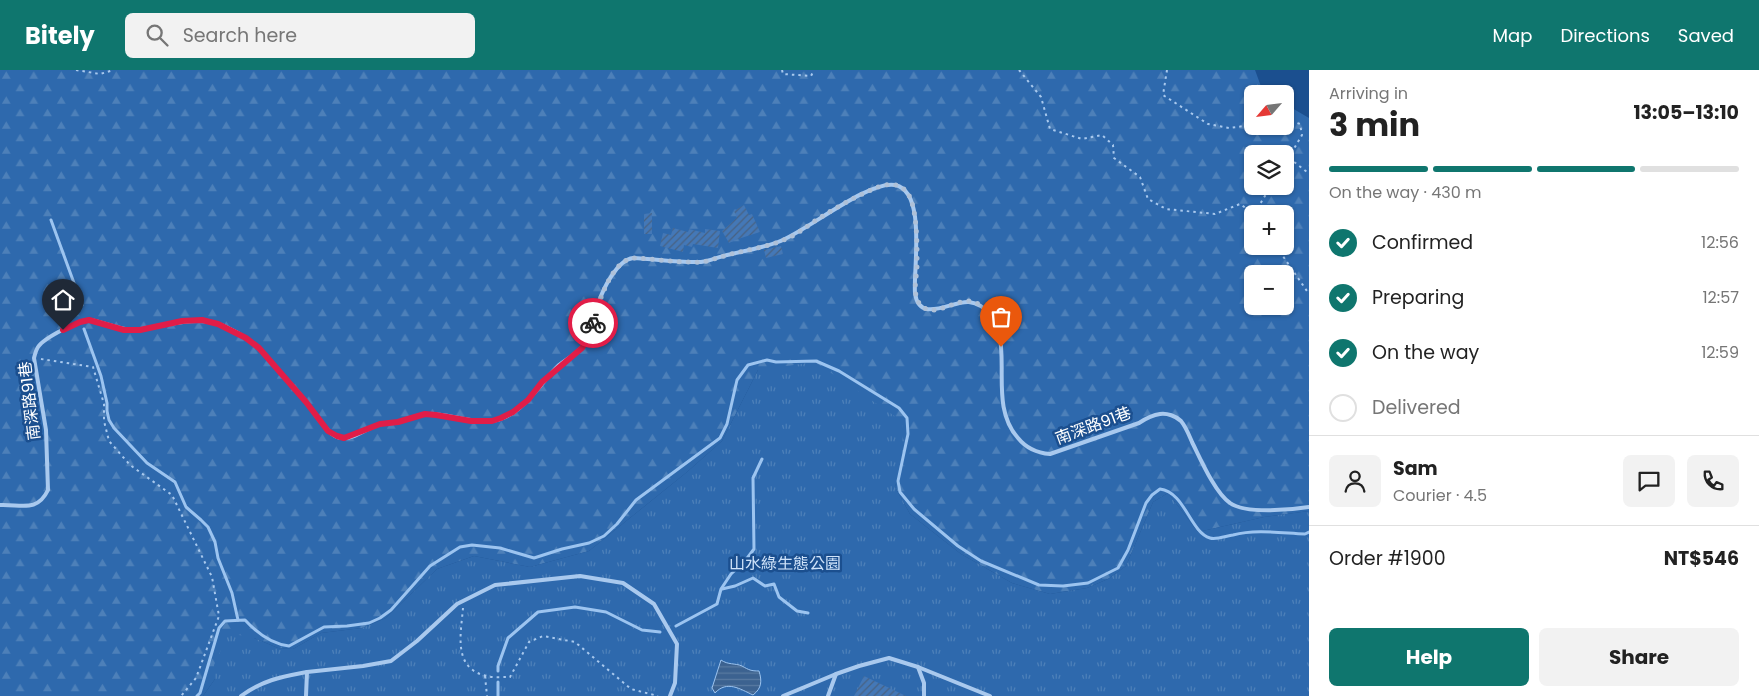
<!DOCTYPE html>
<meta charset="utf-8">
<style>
:root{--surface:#fff;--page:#f2f2f2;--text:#222;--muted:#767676;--line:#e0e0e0;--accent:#0f766e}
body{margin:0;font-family:Poppins,"Noto Sans TC",sans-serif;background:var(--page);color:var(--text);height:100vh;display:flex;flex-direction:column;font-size:19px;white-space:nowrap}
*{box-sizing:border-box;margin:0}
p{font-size:16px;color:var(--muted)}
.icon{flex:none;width:28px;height:28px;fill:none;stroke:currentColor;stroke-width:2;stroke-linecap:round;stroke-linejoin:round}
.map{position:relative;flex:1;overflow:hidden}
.drawer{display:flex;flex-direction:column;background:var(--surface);width:450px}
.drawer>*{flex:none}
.needle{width:32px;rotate:242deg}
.controls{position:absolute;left:1244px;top:15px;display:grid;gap:10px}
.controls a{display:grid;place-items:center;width:50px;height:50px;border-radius:8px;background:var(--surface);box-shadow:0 1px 4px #0004;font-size:25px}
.pin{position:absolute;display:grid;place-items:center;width:42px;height:42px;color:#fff;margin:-51px -21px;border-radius:50% 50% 50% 0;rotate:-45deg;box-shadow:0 0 5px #0007}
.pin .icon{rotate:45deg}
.courier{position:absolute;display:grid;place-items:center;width:50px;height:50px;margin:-25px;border:4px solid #e11d48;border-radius:50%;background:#fff;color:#222;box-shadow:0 1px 6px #0007}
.headline em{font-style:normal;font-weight:700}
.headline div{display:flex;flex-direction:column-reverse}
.headline{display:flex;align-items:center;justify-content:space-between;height:85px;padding:0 20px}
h1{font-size:32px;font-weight:700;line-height:38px}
.bar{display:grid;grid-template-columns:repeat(4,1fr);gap:8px 5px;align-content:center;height:60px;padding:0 20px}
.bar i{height:6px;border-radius:4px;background:var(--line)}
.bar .selected{background:var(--accent)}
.bar p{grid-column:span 4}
.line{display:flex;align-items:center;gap:12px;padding:0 20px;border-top:1px solid var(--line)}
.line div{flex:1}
.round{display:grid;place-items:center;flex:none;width:52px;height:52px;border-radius:8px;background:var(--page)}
ol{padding:0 20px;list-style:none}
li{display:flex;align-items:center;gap:15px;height:55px}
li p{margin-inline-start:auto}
li .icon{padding:5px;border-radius:50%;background:var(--accent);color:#fff;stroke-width:4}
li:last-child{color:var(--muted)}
li i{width:28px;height:28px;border:2px solid var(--line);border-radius:50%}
.button{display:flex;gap:10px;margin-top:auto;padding:10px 20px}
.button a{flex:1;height:58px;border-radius:8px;background:var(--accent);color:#fff;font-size:20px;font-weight:700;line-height:58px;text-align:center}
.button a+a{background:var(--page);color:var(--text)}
header{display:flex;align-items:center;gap:30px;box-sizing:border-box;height:70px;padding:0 25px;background:var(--accent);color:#fff}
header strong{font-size:24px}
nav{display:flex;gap:28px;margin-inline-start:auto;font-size:18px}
.search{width:350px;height:45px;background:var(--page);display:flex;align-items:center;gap:12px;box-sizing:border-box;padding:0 18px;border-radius:8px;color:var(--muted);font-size:19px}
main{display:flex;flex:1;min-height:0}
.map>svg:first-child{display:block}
.forest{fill:url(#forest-firs);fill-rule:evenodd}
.park{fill:url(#park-tufts)}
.water{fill:url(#water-rules);stroke:#9cc4f0}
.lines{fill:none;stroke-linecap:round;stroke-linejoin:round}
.stream{stroke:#9cc4f0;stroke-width:3}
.building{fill:url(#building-hatch)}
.path{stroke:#a9c9ee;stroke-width:2;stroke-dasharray:2.5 4;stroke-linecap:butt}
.lane{stroke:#a9c9ee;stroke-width:4}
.done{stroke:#afc1d8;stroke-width:5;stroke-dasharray:0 9}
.route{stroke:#e11d48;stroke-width:6}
.labels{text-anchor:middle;stroke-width:5;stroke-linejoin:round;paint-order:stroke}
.street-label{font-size:16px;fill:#fff;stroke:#1b4f8f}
.park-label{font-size:16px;fill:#cfe3fa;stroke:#1b4f8f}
</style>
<header>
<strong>Bitely</strong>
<div class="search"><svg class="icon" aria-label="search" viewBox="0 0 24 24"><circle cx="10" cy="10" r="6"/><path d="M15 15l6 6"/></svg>Search here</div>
<nav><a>Map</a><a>Directions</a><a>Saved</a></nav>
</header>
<main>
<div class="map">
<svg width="1309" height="626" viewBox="0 0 1309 626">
<defs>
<pattern id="forest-firs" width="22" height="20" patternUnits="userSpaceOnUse" patternTransform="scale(1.25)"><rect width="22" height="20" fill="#2e69ad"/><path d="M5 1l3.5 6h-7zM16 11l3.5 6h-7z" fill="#4d80b9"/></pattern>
<pattern id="park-tufts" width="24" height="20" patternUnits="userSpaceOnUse" patternTransform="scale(1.25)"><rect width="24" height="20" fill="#2e69ad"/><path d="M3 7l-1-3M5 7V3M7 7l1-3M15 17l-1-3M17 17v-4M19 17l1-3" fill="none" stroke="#4d80b9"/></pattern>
<pattern id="water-rules" width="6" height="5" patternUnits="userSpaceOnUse" patternTransform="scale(1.25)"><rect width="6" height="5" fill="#3c6290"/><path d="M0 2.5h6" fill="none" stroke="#597aa1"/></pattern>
<pattern id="building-hatch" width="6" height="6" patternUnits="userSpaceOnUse" patternTransform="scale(1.25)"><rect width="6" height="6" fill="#4478b7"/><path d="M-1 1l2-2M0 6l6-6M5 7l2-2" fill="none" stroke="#486282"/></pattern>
</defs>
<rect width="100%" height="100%" fill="#1b4f8f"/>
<path class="forest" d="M0 0H1255L1263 22 1266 24H1252V56H1285V34L1309 48V441L1264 447 1198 462 1168 423 1153 432 1126 496 1108 509 1087 518 1050 524 1012 513 961 484 910 444 895 417 903 387 758 300 722 371 687 402 589 481 530 497 474 486 437 499 386 548 362 558 321 563 293 579 278 578 254 568 215 609 203 626H0ZM1252 84H1285V116H1252ZM1252 144H1285V176H1252ZM1252 204H1285V236H1252Z"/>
<path class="park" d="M815 292 902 351 903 387 895 417 910 444 961 484 1012 513 1050 524 1087 518 1108 509 1126 496 1153 432 1168 423 1198 462 1264 447 1309 441V626H203L215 609 214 595 229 563 254 568 278 578 293 579 321 563 362 558 386 548 437 499 474 486 530 497 589 481 687 402 722 371 758 300Z"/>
<path class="water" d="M721 590C728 595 735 593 742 596 749 600 751 601 759 601 762 611 762 618 753 625 740 619 727 610 715 623L712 618Z"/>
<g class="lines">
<g class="stream">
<path d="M51 150 82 235"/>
<path d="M84 259 101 306 107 333V341L109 350 114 358 147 393 175 412 186 437 201 450 208 457 215 472 218 488 232 523 238 550"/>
<path d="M722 519 735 516 753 508 765 516 774 514 779 527 797 541 808 543"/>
<path d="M676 556 717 534 721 519 731 504 745 491 754 479 753 408 762 389"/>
<path d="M498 601V596L508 568 538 542 575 537 606 542 642 560 660 562"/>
<path d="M197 626 200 623 219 558 225 551 245 550C257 563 271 574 289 576L324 557 347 556 369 553 380 548 391 540 430 496 460 477 472 475 500 478 534 488 562 479 589 473 604 466 617 454 636 430 720 368 727 354 737 310 748 295 767 290 776 292 816 291 839 301 899 338 907 348 908 364 898 411 900 422 914 439 958 476 981 491 1039 515 1063 516 1088 513 1118 498 1128 480 1146 433 1152 425 1160 419C1185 422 1190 462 1210 468 1216 470 1226 466 1233 465 1256 459 1281 463 1305 464L1309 462"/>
<path d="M498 626V612"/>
</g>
</g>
<g class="building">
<path d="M744 135 749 145 752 144 760 162 738 169 729 173 722 161 737 148 734 141Z"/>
<path d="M652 143V164H644V144Z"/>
<path d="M673 158 688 162 689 159 705 163V159L720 161 718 178 693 174 692 177 684 175 683 182 660 176 663 163 671 165Z"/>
<path d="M781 176 783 184 766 188 764 180Z"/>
<path d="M864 606 906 626H854Z"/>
</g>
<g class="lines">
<g class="path">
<path d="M76 0 100 4 114 0"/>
<path d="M782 0 783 4 811 6 814 0"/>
<path d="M1019 0 1041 27 1050 59 1082 69 1102 65 1113 75 1114 88 1140 107 1148 129 1166 139 1215 144 1240 134 1253 143"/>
<path d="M1167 0 1163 25 1208 54 1229 58 1252 55"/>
<path d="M1285 50H1289L1300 54 1302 65 1285 94"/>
<path d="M1289 88 1307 102 1309 101"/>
<path d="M1254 144 1271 116"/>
<path d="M1276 176 1309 224"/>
<path d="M41 289 93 297 104 334V351L109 371 130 395 172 425 212 507 219 546 196 608 181 626"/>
<path d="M463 538C461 563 453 596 483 605 491 608 502 607 510 607L529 572 543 566 575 572 631 619 658 626"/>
<path d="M485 606 487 626"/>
</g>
<g class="lane">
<path d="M0 435C21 434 37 443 48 420L46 360 34 288C35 284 36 280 38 277 44 268 80 249 91 250 107 253 121 261 139 260 147 259 156 257 165 255 199 248 217 248 247 269 260 277 269 290 279 301 288 311 298 321 306 332 313 341 319 351 327 359 331 364 337 368 343 368 355 369 367 358 378 355 384 353 391 353 397 352 406 350 414 347 423 345 443 341 468 353 490 351 521 349 539 314 559 295 567 289 576 284 583 276 593 264 594 248 598 234 603 219 617 190 633 188 656 189 679 193 701 192 710 191 718 187 727 185 744 181 762 178 778 172 806 162 868 110 895 115 927 121 913 200 915 223 919 255 953 230 969 232 978 233 985 238 991 245 994 250 998 256 999 262 1007 296 992 339 1018 368 1026 378 1037 383 1050 384L1139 353C1145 349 1152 345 1160 344 1167 343 1176 346 1181 351 1186 357 1189 365 1192 372 1200 388 1215 423 1230 433 1245 444 1291 440 1309 437"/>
<path d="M918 597 990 626"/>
<path d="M307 602 363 596 391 591 417 571 457 534 495 515 580 506 623 513 654 534 677 574 675 613 670 626"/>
<path d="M836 604 859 596 889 588 918 597 924 613V626"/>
<path d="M241 626C263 610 281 607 307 602L306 626"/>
<path d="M783 626 836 604 828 626"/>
</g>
</g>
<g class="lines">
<path class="done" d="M593 253C598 234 611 191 633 188 656 189 679 193 702 192 709 191 716 188 724 186 744 180 766 178 786 169 798 164 807 156 818 149 835 138 853 128 871 120 883 114 897 111 906 121 918 134 917 178 917 195 917 207 912 222 919 233 931 250 952 231 968 231 991 233 998 258 1001 277"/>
<path class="route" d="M63 260 80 252 89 250 124 260H140L182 251 202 250 218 254 246 268 259 278 306 332 328 361 337 366 344 368 380 354 398 352 425 344 436 345 471 351H492L501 348 513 342 528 330 542 312 582 278 588 268 593 253"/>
</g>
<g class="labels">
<g class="street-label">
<text transform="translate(29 331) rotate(-97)" y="6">南深路91巷</text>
<text transform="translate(1093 355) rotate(-20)" y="6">南深路91巷</text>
</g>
<g class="park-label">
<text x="785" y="499">山水綠生態公園</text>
</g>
</g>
</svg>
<div class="controls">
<a><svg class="needle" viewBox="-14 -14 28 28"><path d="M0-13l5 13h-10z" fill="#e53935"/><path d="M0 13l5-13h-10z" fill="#767676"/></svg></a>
<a><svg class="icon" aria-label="layers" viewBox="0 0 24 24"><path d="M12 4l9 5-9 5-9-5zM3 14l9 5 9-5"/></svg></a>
<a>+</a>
<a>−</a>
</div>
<div class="pin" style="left:1001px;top:277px;background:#ea580c"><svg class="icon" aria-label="bag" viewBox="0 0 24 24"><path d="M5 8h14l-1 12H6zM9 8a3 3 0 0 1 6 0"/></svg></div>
<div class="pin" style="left:63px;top:260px;background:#1f2937"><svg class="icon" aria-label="home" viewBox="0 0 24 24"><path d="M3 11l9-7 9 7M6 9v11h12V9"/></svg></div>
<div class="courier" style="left:593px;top:253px"><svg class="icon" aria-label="bike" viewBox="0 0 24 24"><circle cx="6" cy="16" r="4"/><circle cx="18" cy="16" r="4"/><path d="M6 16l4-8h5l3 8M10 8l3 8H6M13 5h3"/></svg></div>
</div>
<section class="drawer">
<div class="headline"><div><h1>3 min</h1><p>Arriving in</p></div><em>13:05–13:10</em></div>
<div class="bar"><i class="selected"></i><i class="selected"></i><i class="selected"></i><i></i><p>On the way · 430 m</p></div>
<ol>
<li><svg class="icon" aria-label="check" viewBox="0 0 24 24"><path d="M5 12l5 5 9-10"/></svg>Confirmed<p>12:56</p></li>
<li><svg class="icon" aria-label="check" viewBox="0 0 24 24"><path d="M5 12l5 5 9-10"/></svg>Preparing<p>12:57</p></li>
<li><svg class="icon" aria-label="check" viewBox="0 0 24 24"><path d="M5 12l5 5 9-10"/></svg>On the way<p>12:59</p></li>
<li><i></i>Delivered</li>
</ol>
<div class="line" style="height:90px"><a class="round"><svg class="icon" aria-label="person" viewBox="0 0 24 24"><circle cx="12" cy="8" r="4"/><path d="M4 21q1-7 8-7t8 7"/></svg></a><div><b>Sam</b><p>Courier · 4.5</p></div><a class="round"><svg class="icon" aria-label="chat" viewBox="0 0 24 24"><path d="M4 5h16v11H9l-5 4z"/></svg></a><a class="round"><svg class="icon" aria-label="phone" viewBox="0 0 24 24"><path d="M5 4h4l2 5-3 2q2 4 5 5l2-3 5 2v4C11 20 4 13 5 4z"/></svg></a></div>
<div class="line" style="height:65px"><div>Order #1900</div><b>NT$546</b></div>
<div class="button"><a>Help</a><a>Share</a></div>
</section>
</main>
